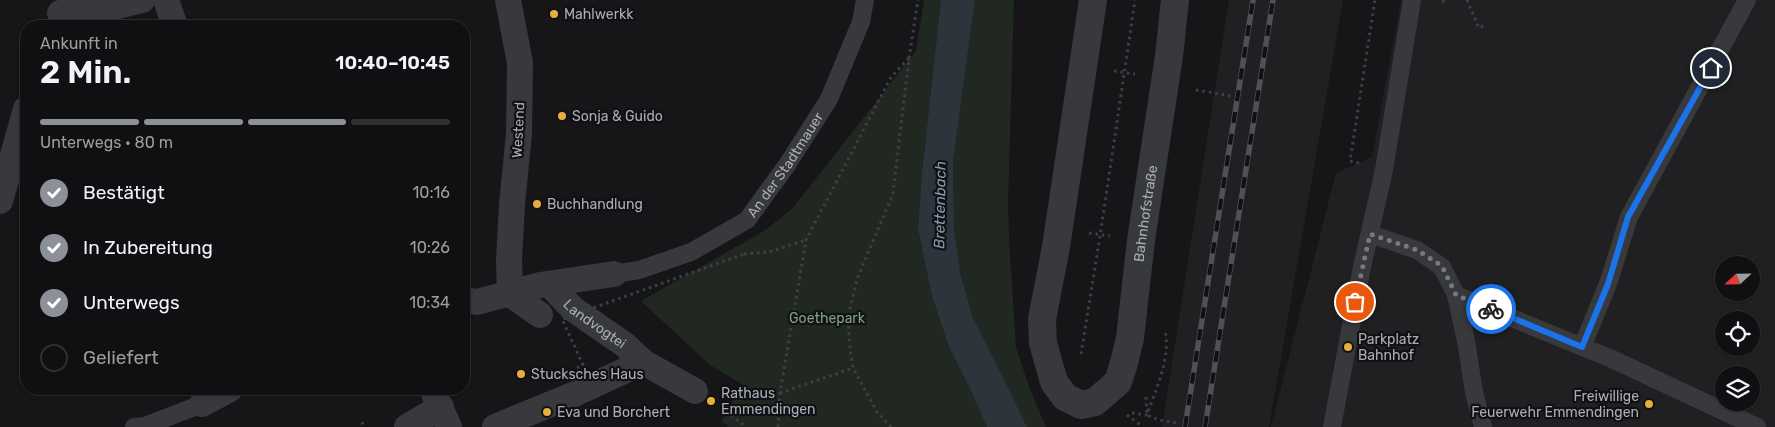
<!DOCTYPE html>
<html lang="de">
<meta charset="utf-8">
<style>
:root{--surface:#101012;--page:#1e1e20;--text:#f1f3f6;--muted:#9c9d9f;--line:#303032;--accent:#8c9099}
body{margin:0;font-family:Rubik,sans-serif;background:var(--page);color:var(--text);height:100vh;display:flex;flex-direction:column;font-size:19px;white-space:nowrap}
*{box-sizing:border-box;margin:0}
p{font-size:16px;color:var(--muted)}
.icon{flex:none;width:28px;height:28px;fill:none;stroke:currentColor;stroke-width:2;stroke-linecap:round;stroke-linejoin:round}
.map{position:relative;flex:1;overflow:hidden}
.side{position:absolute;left:20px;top:20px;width:450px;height:375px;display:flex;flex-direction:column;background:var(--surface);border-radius:20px;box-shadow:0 1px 4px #0004,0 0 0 1px var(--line)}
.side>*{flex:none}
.needle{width:32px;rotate:248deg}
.tools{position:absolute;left:1715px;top:256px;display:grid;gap:10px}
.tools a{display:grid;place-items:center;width:45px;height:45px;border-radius:50%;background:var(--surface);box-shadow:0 1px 4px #0004,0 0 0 1px var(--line);font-size:25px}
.pin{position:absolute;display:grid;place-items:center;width:42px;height:42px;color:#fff;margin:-21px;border:2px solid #fff;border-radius:50%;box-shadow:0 1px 5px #0007}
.courier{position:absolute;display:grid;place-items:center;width:50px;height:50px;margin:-25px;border:4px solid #1a73e8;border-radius:50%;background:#fff;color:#222;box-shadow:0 1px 6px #0007}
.overview em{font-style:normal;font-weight:600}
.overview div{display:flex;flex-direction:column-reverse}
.overview{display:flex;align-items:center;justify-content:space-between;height:85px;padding:0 20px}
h1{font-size:32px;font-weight:600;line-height:38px}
.bar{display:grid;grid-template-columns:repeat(4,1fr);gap:8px 5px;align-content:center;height:60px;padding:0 20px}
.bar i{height:6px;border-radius:4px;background:var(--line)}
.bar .on{background:var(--accent)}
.bar p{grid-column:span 4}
ol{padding:0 20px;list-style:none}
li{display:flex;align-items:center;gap:15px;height:55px}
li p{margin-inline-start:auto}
li .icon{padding:5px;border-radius:50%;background:var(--accent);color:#fff;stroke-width:4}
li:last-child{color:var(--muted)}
li i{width:28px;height:28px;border:2px solid var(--line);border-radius:50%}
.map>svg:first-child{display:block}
.built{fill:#202022;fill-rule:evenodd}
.green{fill:#212822}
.water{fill:#2d353c}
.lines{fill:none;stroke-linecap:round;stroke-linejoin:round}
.path{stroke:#3e4044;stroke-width:3;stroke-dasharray:2.5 4;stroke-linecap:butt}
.service{stroke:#38393d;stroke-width:18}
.pedestrian{stroke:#38393d;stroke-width:26}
.minor{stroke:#38393d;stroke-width:28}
.rail-casing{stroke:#4f5156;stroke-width:5.5}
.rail{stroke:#111113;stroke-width:4;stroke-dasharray:11;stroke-linecap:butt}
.path-bridge{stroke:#3e4044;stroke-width:3;stroke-dasharray:2.5 4;stroke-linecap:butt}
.done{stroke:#76797f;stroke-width:5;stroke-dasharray:0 9}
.route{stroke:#1a73e8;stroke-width:6}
.poi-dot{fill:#e7ad3f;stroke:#111113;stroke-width:2}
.labels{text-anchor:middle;stroke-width:4.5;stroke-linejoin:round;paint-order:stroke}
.poi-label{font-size:14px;fill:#a9aeb7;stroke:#111113;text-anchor:start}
.street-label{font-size:14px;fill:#a9aeb7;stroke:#111113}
.park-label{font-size:14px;fill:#81a183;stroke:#111113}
.water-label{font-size:15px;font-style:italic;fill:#829bb0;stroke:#111113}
</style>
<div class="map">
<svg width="1775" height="427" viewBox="0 0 1775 427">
<rect width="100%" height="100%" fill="#161618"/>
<g class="built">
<path d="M1229 0H1343L1269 427H1162Z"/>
<path d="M1401 0H1775V427H1271L1336 173 1372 157ZM1724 265H1751V292H1724ZM1724 320H1751V348H1724ZM1724 375H1751V402H1724Z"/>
</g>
<g class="green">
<path d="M924 0H941L922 172 918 230 932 296 949 347 972 393 987 427H727L728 425 721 422 742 384 710 365 641 301 764 231 792 209 916 51Z"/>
<path d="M975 0H1014L1008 201 1009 240 1016 347 1029 387 1046 427H1027L1006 383 973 318 960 272 954 228 953 161Z"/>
</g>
<path class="water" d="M941 0H975L953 161 954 228 960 272 973 318 1006 383 1027 427H987L972 393 949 347 932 296 918 229 922 172Z"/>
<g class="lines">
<g class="path">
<path d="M1443 0 1445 4"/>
<path d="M1467 0 1479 28 1486 25"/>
<path d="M1114 71 1135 74"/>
<path d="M1196 90 1232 96"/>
<path d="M1359 163 1350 161 1375 0"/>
<path d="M1089 233 1110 236"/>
<path d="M744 254 769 252 806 240"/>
<path d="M1081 354 1101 230 1135 0"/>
<path d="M780 393 853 368"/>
<path d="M1146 397 1147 415 1159 420 1179 423"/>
<path d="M726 411 746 427"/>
<path d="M1132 413 1147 415C1156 388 1171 359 1165 330"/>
<path d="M1127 415 1142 426"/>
<path d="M362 422 364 427"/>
<path d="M778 427 780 393 806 240 891 77 909 58"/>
<path d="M891 427 877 412 853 368 850 348 848 316 857 279 893 194 909 58 918 0"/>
</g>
<g class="service">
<path d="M1370 234 1417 250 1442 267 1456 295 1466 341 1474 392 1483 427"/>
<path id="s1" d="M614 274 639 270 691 252 747 220 787 165 829 99 861 22 865 0"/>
<path d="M1456 295 1612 359 1757 427"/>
<path d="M1582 347 1608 284 1629 217 1747 0"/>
<path d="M134 427 145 426 202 404"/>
<path d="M1332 427 1362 267 1384 170 1412 0"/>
</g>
<g class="pedestrian">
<path d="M166 0 175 26"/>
<path d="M508 0 520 63 519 134 512 204 509 261 510 294"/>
<path d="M60 13 106 9 142 0"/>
<path d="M0 201 26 109"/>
<path id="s2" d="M549 284 573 309 625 345 643 362 695 391"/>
<path d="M510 294 540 315"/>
<path d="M464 300 477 302 540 285 614 274"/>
<path d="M432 389 449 427"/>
<path d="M583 390 643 362"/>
<path d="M202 404 230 389"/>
<path d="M407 427 441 407"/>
<path d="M495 427 575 394"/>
</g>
<path class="minor" id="s3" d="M1093 0 1056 247 1042 319 1043 343 1054 382 1065 397 1081 405 1095 402 1118 382 1124 363 1130 338 1141 240 1169 56 1175 0"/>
<defs>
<g id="rail">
<path d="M1185 427 1253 0"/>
<path d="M1205 427 1273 0"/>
</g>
</defs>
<use href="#rail" class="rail-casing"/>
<use href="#rail" class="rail"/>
<path class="path-bridge" d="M577 368 583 365 562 319 744 254"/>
</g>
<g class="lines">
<path class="done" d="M1355 302 1370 234 1417 250 1442 266 1456 295 1491 309"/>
<path class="route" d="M1491 309 1582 347 1608 284 1628 217 1711 68"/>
</g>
<g class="poi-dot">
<circle cx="554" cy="14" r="5"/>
<circle cx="562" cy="116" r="5"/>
<circle cx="537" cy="204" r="5"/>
<circle cx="1348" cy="347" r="5"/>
<circle cx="521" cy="374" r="5"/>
<circle cx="711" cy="401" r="5"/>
<circle cx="1649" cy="404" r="5"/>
<circle cx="547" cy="412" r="5"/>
</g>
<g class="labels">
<g class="poi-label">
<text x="564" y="19">Mahlwerkk</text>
<text x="572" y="121">Sonja &amp; Guido</text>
<text x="547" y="209">Buchhandlung</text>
<text x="1358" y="344">Parkplatz<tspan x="1358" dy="16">Bahnhof</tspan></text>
<text x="531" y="379">Stucksches Haus</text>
<text x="721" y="398">Rathaus<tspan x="721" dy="16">Emmendingen</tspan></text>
<text x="1639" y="401" text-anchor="end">Freiwillige<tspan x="1639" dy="16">Feuerwehr Emmendingen</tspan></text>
<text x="557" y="417">Eva und Borchert</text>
</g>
<g class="street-label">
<text transform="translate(518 130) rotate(-87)" y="5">Westend</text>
<text dy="5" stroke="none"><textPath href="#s1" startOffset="212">An der Stadtmauer</textPath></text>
<text dy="5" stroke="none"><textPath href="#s3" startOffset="640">Bahnhofstraße</textPath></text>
<text dy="5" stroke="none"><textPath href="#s2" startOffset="61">Landvogtei</textPath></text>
</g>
<g class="park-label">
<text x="827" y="323">Goethepark</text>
</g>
<g class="water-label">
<text transform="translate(940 205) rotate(-89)" y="5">Brettenbach</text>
</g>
</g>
</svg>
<div class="tools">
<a><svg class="needle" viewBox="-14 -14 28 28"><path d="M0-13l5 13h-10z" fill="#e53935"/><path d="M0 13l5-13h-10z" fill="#9c9d9f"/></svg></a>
<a><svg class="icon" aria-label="locate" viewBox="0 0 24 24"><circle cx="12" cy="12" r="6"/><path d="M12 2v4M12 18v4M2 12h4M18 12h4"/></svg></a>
<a><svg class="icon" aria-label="layers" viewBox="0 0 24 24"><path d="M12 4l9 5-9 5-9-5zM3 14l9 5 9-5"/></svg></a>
</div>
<div class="pin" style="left:1355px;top:302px;background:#ea580c"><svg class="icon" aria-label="bag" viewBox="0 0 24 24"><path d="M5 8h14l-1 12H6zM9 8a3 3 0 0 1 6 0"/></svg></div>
<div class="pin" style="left:1711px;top:68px;background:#1f2937"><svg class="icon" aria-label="home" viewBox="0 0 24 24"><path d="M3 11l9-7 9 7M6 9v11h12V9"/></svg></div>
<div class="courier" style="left:1491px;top:309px"><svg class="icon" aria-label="bike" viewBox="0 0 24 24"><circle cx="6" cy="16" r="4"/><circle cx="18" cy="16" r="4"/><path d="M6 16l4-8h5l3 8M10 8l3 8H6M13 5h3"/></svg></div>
<section class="side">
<div class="overview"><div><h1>2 Min.</h1><p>Ankunft in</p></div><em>10:40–10:45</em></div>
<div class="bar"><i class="on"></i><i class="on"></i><i class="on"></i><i></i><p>Unterwegs · 80 m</p></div>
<ol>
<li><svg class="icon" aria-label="check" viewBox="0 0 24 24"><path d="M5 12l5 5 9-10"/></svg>Bestätigt<p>10:16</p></li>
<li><svg class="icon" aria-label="check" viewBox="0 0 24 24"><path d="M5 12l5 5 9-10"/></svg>In Zubereitung<p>10:26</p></li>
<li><svg class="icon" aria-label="check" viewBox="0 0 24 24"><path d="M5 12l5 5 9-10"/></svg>Unterwegs<p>10:34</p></li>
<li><i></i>Geliefert</li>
</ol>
</section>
</div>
